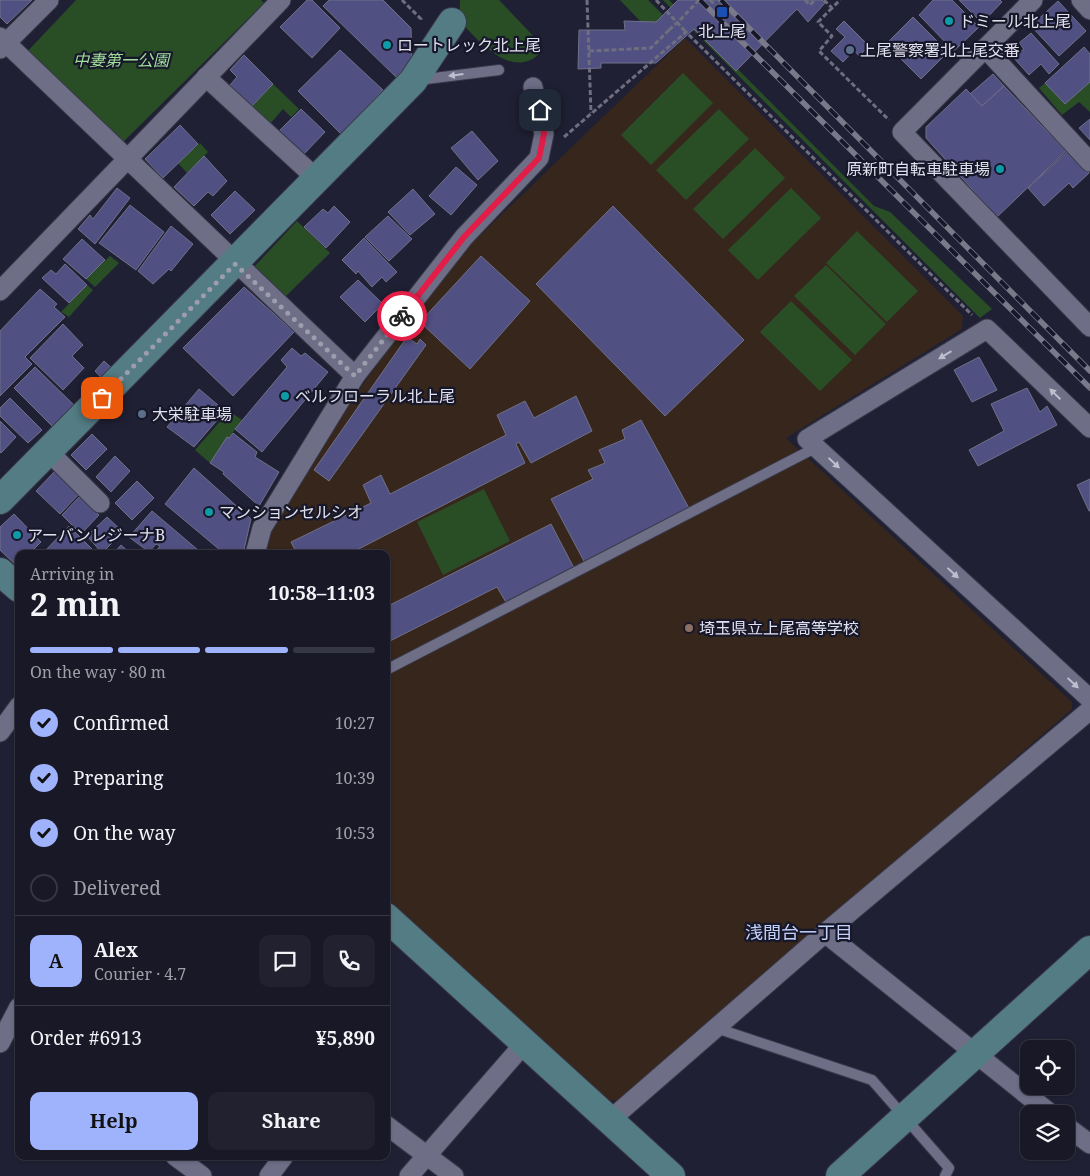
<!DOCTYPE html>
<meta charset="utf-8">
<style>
:root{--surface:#181827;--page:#21212f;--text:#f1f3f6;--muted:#9fa0a7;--line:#363744;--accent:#9fb3fd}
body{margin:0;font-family:"Noto Serif","Noto Sans JP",serif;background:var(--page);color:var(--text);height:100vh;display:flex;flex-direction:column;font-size:19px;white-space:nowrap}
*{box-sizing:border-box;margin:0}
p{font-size:16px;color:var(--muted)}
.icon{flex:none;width:28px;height:28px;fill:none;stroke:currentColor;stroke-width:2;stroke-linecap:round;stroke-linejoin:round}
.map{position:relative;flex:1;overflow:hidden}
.side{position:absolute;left:15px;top:550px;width:375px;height:610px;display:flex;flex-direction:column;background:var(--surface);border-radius:10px;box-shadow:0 1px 4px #0004,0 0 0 1px var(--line)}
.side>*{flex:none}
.buttons{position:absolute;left:1020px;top:1040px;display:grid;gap:10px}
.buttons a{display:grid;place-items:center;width:55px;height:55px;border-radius:10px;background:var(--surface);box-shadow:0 1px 4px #0004,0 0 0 1px var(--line);font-size:25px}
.pin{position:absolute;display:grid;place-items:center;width:42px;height:42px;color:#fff;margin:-21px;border-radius:10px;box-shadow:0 2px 8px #0006}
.courier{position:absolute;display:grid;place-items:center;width:50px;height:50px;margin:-25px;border:4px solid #e11d48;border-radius:50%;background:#fff;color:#222;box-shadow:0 1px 6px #0007}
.headline em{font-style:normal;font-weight:700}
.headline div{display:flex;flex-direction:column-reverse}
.headline{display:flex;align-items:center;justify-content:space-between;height:85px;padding:0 15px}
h1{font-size:32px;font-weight:700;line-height:38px}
.bar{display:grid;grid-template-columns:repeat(4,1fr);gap:8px 5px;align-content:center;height:60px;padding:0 15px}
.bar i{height:6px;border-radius:4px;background:var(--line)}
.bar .current{background:var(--accent)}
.bar p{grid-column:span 4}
.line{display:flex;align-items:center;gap:12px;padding:0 15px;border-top:1px solid var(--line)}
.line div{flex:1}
.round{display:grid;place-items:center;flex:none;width:52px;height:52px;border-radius:10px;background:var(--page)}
ol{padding:0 15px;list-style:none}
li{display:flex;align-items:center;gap:15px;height:55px}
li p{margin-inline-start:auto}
li .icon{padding:5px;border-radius:50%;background:var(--accent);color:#111;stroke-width:4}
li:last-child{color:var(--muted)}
li i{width:28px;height:28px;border:2px solid var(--line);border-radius:50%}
.action{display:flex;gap:10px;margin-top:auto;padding:10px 15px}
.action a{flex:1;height:58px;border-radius:10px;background:var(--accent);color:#111;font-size:20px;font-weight:700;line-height:58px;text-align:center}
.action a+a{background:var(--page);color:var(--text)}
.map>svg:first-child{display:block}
.education{fill:#36261c}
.green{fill:#294e26}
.building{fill:#515082;stroke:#6f7088}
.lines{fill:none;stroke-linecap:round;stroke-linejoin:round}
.lane-casing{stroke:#393949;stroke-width:12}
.street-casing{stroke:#393949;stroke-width:21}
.secondary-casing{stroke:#393949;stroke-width:30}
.path{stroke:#6e6e7f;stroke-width:3;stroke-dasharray:5 2.5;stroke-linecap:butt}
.lane{stroke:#6e6f87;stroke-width:10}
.street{stroke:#6e6f87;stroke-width:19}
.secondary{stroke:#547c84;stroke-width:28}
.rail-casing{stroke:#79798a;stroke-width:5.5}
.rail{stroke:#17172a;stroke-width:4;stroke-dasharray:11;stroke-linecap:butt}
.path-bridge{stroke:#6e6e7f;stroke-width:3;stroke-dasharray:5 2.5;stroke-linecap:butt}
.oneway{fill:#bebecf}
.done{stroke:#9d9dad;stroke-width:5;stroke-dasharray:0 9}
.route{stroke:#e11d48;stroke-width:6}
.transit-dot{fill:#1a4fb4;stroke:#17172a;stroke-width:2}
.culture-dot{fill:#0f9aa8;stroke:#17172a;stroke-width:2}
.service-dot{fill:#5c6f8a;stroke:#17172a;stroke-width:2}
.education-dot{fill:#8d6e63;stroke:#17172a;stroke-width:2}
.labels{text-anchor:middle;stroke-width:4.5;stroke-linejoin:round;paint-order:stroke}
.poi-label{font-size:16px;fill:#e0e0ee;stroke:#17172a;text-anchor:start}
.park-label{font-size:16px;font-style:italic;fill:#a1de9a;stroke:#17172a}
.neighbourhood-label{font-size:18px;fill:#c3d0f9;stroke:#17172a}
</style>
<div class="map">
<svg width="1090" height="1176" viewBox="0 0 1090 1176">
<rect width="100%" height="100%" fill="#202034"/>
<path class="education" d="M685 38 963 316 962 329 786 438 1072 702V709L619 1101 608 1100 386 900V554H264L269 537 300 475 373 370 468 247Z"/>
<g class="green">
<path d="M76 0H261L264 3 122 143 25 54Z"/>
<path d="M460 0H499L539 42 538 55C517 73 494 55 478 40 472 34 464 27 461 19 459 13 460 6 460 0Z"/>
<path d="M620 0H648L663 15 656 22H641Z"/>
<path d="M663 0H669L874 206 890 212 992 309 980 318Z"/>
<path d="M683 73 713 103 651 165 621 135Z"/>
<path d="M1090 82V112L1079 102 1062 115 1039 88 1045 83 1065 104Z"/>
<path d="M273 84 299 109 291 117 283 109 270 124 251 107Z"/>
<path d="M719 109 749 139 686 200 656 170Z"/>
<path d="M200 143 208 152 187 173 178 163Z"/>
<path d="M755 148 785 178 723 239 693 209Z"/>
<path d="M791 188 821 218 758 280 728 250Z"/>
<path d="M297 221 330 253 286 296 254 267Z"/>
<path d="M857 231 918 291 887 322 826 263Z"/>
<path d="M110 256 119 263 95 287 86 279Z"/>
<path d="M826 265 886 324 855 355 794 296Z"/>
<path d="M87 285 93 290 69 317 61 312Z"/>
<path d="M791 301 852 360 820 391 760 332Z"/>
<path d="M229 411 242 420 210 463 195 450Z"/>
<path d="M484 489 510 541 443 575 417 522Z"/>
</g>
<g class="building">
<path d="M0 0H32L7 24 0 17Z"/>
<path d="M307 0H312L340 28 312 58 280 27Z"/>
<path d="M329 0H383L411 28 412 61 396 77 323 6Z"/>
<path d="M678 0H822L825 3 808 22 797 9 736 71 694 29 656 63H601V68L578 69 579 30H625L624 21 656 22Z"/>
<path d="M933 0H952L979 27 954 51 919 15Z"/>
<path d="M959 0H1000L1002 2 982 23Z"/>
<path d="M1058 1 1086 31 1059 56 1031 26Z"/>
<path d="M913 17 948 52 921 79 886 44Z"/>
<path d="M844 21 869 46 859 56 854 50 843 62 831 51 845 37 836 29Z"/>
<path d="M1031 33 1059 64 1049 74 1041 64 1029 75 1013 57 1024 49 1019 43Z"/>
<path d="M1084 47 1090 54V82L1065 104 1045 83Z"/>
<path d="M340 50 383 90 341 134 298 91Z"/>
<path d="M244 55 273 84 251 107 230 85 237 77 230 70Z"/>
<path d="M993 74 1004 86 982 106 970 94Z"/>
<path d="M1004 86 1066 151 997 217 926 138V127L966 89 982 106Z"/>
<path d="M301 109 325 132 302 156 277 133Z"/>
<path d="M1090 119V140L1079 128Z"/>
<path d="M180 125 198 144 163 178 145 159Z"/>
<path d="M472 131 498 161 478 180 451 148Z"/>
<path d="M1068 151 1089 173 1073 188 1069 183 1044 206 1028 188Z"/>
<path d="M204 156 227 181 213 196 208 192 194 206 174 187Z"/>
<path d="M456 167 477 185 451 215 429 196Z"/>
<path d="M117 188 130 198 95 244 78 229 90 215 93 219Z"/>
<path d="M413 189 435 214 410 235 388 212Z"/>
<path d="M235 191 255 210 230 234 211 215Z"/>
<path d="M130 205 164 232 136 270 99 243Z"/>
<path d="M334 206 350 222 326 248 304 227 323 209 328 213Z"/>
<path d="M613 206 744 340 665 416 536 284Z"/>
<path d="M388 216 412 239 389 261 365 237Z"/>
<path d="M171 226 193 244 171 271 169 269 153 284 138 271Z"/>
<path d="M364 238 397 272 386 282 382 277 372 287 358 271 356 274 342 260Z"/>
<path d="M82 239 105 260 86 279 63 259Z"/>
<path d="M481 256 530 301 470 369 420 322Z"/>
<path d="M65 264 87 285 69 303 42 278 51 270 56 274Z"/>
<path d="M358 280 383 304 365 322 340 297Z"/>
<path d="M244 287 294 332 233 396 183 348Z"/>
<path d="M40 289 57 304 54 307 65 317 25 357 32 364 0 396V331Z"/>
<path d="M63 324 83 345 72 356 84 368 63 390 30 358Z"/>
<path d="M407 337 417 344 420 339 426 345 329 481 314 470Z"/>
<path d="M292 348 301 356 305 353 328 372 262 452 235 429 287 367 281 360Z"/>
<path d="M979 357 997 390 972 402 954 370Z"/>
<path d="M104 361 115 371 105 382 95 371Z"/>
<path d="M35 367 76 407 55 429 14 388Z"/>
<path d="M1027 388 1040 412 1047 406 1057 425 978 466 969 450 1004 431 991 404Z"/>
<path d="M199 389 225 411 194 447 167 427Z"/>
<path d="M576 396 592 431 531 463 519 442 516 444 525 463 349 554H297L291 542 371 503 363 485 381 475 390 494 506 435 497 415 525 401 534 418Z"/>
<path d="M10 398 42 430 28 443 0 416V408Z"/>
<path d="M641 420 690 510 586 565 551 499 593 479 588 470 605 463 599 450 625 439 622 430Z"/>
<path d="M0 421 16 437 1 453 0 452Z"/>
<path d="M233 433 257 452 255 457 279 472 259 506 223 474 224 472 210 463 227 437 229 438Z"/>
<path d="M92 434 107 449 86 470 71 455Z"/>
<path d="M115 456 130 471 111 492 96 477Z"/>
<path d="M194 468 251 519 243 554H217L220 550 165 504Z"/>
<path d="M56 470 79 494 60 514 36 491Z"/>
<path d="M1090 479V511H1089L1077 485Z"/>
<path d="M137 481 154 498 132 520 115 503Z"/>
<path d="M80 496 99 515 81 534 62 515Z"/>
<path d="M152 511 198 550 195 554H160L156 551 160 546 156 544 149 552 129 537Z"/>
<path d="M14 514 41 542 29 554H19L17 566 0 550V527Z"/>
<path d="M107 517 123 532 102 553 87 536Z"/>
<path d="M551 524 574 568 507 604 497 587 386 643V607Z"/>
<path d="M69 526 97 554H42Z"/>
<path d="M121 545 131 554H113Z"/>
</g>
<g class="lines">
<defs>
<g id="lane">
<path d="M418 80 499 70"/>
<path d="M386 670 817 447"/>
<path d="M716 1028 872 1080 949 1168 945 1176"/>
</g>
<g id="street">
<path d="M1033 0 902 132 1090 327"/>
<path d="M1081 0 1090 10"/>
<path d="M0 37 355 376"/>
<path d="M985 48 1090 162"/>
<path d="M0 49 49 0"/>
<path d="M206 77 317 179"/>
<path d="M0 291 281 0"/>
<path d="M1090 428 987 329 807 439 1090 699"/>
<path d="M48 451 100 503"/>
<path d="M255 554 262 528 355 376 464 237 539 158 544 134 533 87"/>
<path d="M0 732 19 706"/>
<path d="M825 933 1051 1114"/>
<path d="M0 1043 19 1007"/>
<path d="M610 1120 825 933 1090 710"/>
<path d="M386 1125 454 1176"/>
<path d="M1066 1126 1090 1144"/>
<path d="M175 1156 202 1176"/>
<path d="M269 1176 284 1156"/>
<path d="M409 1176 524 1044"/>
</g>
<g id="secondary">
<path d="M0 500 413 81 452 22"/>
<path d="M0 572 19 588"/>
<path d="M386 917 671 1176"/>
<path d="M840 1176 1090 950"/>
</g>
</defs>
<use href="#lane" class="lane-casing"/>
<use href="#street" class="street-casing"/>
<use href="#secondary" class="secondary-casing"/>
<g class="path">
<path d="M402 0 421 19V22"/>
<path d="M587 0 591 113"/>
<path d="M656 0 686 32"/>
<path d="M710 0 722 12"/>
<path d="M805 0 810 5 815 0"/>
<path d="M824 0 832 8 840 0"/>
<path d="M832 8 818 22 832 36 819 51 889 120"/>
<path d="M680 20 699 0"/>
<path d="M589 51 651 48 669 30"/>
<path d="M564 137 686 32 972 315"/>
</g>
<use href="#lane" class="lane"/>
<use href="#street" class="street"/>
<use href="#secondary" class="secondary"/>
<defs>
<g id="rail">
<path d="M700 0 1090 388"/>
<path d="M721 0 1090 371"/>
</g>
</defs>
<use href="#rail" class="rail-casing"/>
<use href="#rail" class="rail"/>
<path class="path-bridge" d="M669 30 680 20"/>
</g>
<defs><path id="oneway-solid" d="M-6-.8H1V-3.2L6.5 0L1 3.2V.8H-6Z" transform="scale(1.25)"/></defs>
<g class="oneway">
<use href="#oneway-solid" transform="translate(456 75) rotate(173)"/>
<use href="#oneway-solid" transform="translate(945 355) rotate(149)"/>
<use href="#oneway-solid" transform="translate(1055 394) rotate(-136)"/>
<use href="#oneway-solid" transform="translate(834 463) rotate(43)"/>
<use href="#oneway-solid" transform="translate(953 573) rotate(43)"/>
<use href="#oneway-solid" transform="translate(1073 683) rotate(43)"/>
</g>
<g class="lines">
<path class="done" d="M102 398 235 264 355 376 402 316"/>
<path class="route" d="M402 316 464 237 539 158 544 134 540 110"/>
</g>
<rect class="transit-dot" x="716" y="6" width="12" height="12" rx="2.5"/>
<g class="culture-dot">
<circle cx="949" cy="21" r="5"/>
<circle cx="387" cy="45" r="5"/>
<circle cx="1000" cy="169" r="5"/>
<circle cx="285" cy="396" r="5"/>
<circle cx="209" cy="512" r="5"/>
<circle cx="17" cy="535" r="5"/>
</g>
<g class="service-dot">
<circle cx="850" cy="50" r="5"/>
<circle cx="142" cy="414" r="5"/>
</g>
<circle class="education-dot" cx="689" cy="628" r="5"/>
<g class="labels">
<g class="poi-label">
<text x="959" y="27">ドミール北上尾</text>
<text x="722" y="37" text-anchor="middle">北上尾</text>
<text x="397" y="51">ロートレック北上尾</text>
<text x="860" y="56">上尾警察署北上尾交番</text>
<text x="990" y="175" text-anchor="end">原新町自転車駐車場</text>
<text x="295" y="402">ベルフローラル北上尾</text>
<text x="152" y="420">大栄駐車場</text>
<text x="219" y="518">マンションセルシオ</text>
<text x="27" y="541">アーバンレジーナB</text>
<text x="699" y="634">埼玉県立上尾高等学校</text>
</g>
<g class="park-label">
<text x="121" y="66">中妻第一公園</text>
</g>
<g class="neighbourhood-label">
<text x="799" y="939">浅間台一丁目</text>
</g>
</g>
</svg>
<div class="buttons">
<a><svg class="icon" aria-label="locate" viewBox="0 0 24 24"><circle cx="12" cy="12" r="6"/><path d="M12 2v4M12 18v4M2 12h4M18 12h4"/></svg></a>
<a><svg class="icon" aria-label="layers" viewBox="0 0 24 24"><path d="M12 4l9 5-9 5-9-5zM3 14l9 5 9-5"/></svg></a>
</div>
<div class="pin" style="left:102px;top:398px;background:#ea580c"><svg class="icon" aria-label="bag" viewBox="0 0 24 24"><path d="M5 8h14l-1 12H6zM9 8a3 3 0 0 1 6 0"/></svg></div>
<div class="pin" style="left:540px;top:110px;background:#1f2937"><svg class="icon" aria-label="home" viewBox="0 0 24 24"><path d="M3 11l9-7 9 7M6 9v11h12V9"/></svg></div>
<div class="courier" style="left:402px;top:316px"><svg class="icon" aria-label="bike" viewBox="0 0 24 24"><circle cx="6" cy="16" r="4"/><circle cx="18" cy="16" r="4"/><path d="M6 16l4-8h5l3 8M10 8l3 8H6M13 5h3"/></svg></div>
<section class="side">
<div class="headline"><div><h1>2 min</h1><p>Arriving in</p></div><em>10:58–11:03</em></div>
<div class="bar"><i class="current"></i><i class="current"></i><i class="current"></i><i></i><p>On the way · 80 m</p></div>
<ol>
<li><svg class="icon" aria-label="check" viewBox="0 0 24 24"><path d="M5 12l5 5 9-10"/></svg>Confirmed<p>10:27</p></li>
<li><svg class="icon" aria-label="check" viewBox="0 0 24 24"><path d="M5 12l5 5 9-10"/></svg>Preparing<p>10:39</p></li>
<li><svg class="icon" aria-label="check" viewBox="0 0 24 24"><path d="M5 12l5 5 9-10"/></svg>On the way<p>10:53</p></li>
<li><i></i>Delivered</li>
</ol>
<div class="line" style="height:90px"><b class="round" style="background:var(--accent);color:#111">A</b><div><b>Alex</b><p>Courier · 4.7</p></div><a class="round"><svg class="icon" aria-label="chat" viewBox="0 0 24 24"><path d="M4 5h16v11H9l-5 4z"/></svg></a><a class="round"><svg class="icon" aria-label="phone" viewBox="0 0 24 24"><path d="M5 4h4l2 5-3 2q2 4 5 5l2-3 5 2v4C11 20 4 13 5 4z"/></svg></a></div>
<div class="line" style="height:65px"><div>Order #6913</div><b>¥5,890</b></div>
<div class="action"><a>Help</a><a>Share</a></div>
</section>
</div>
